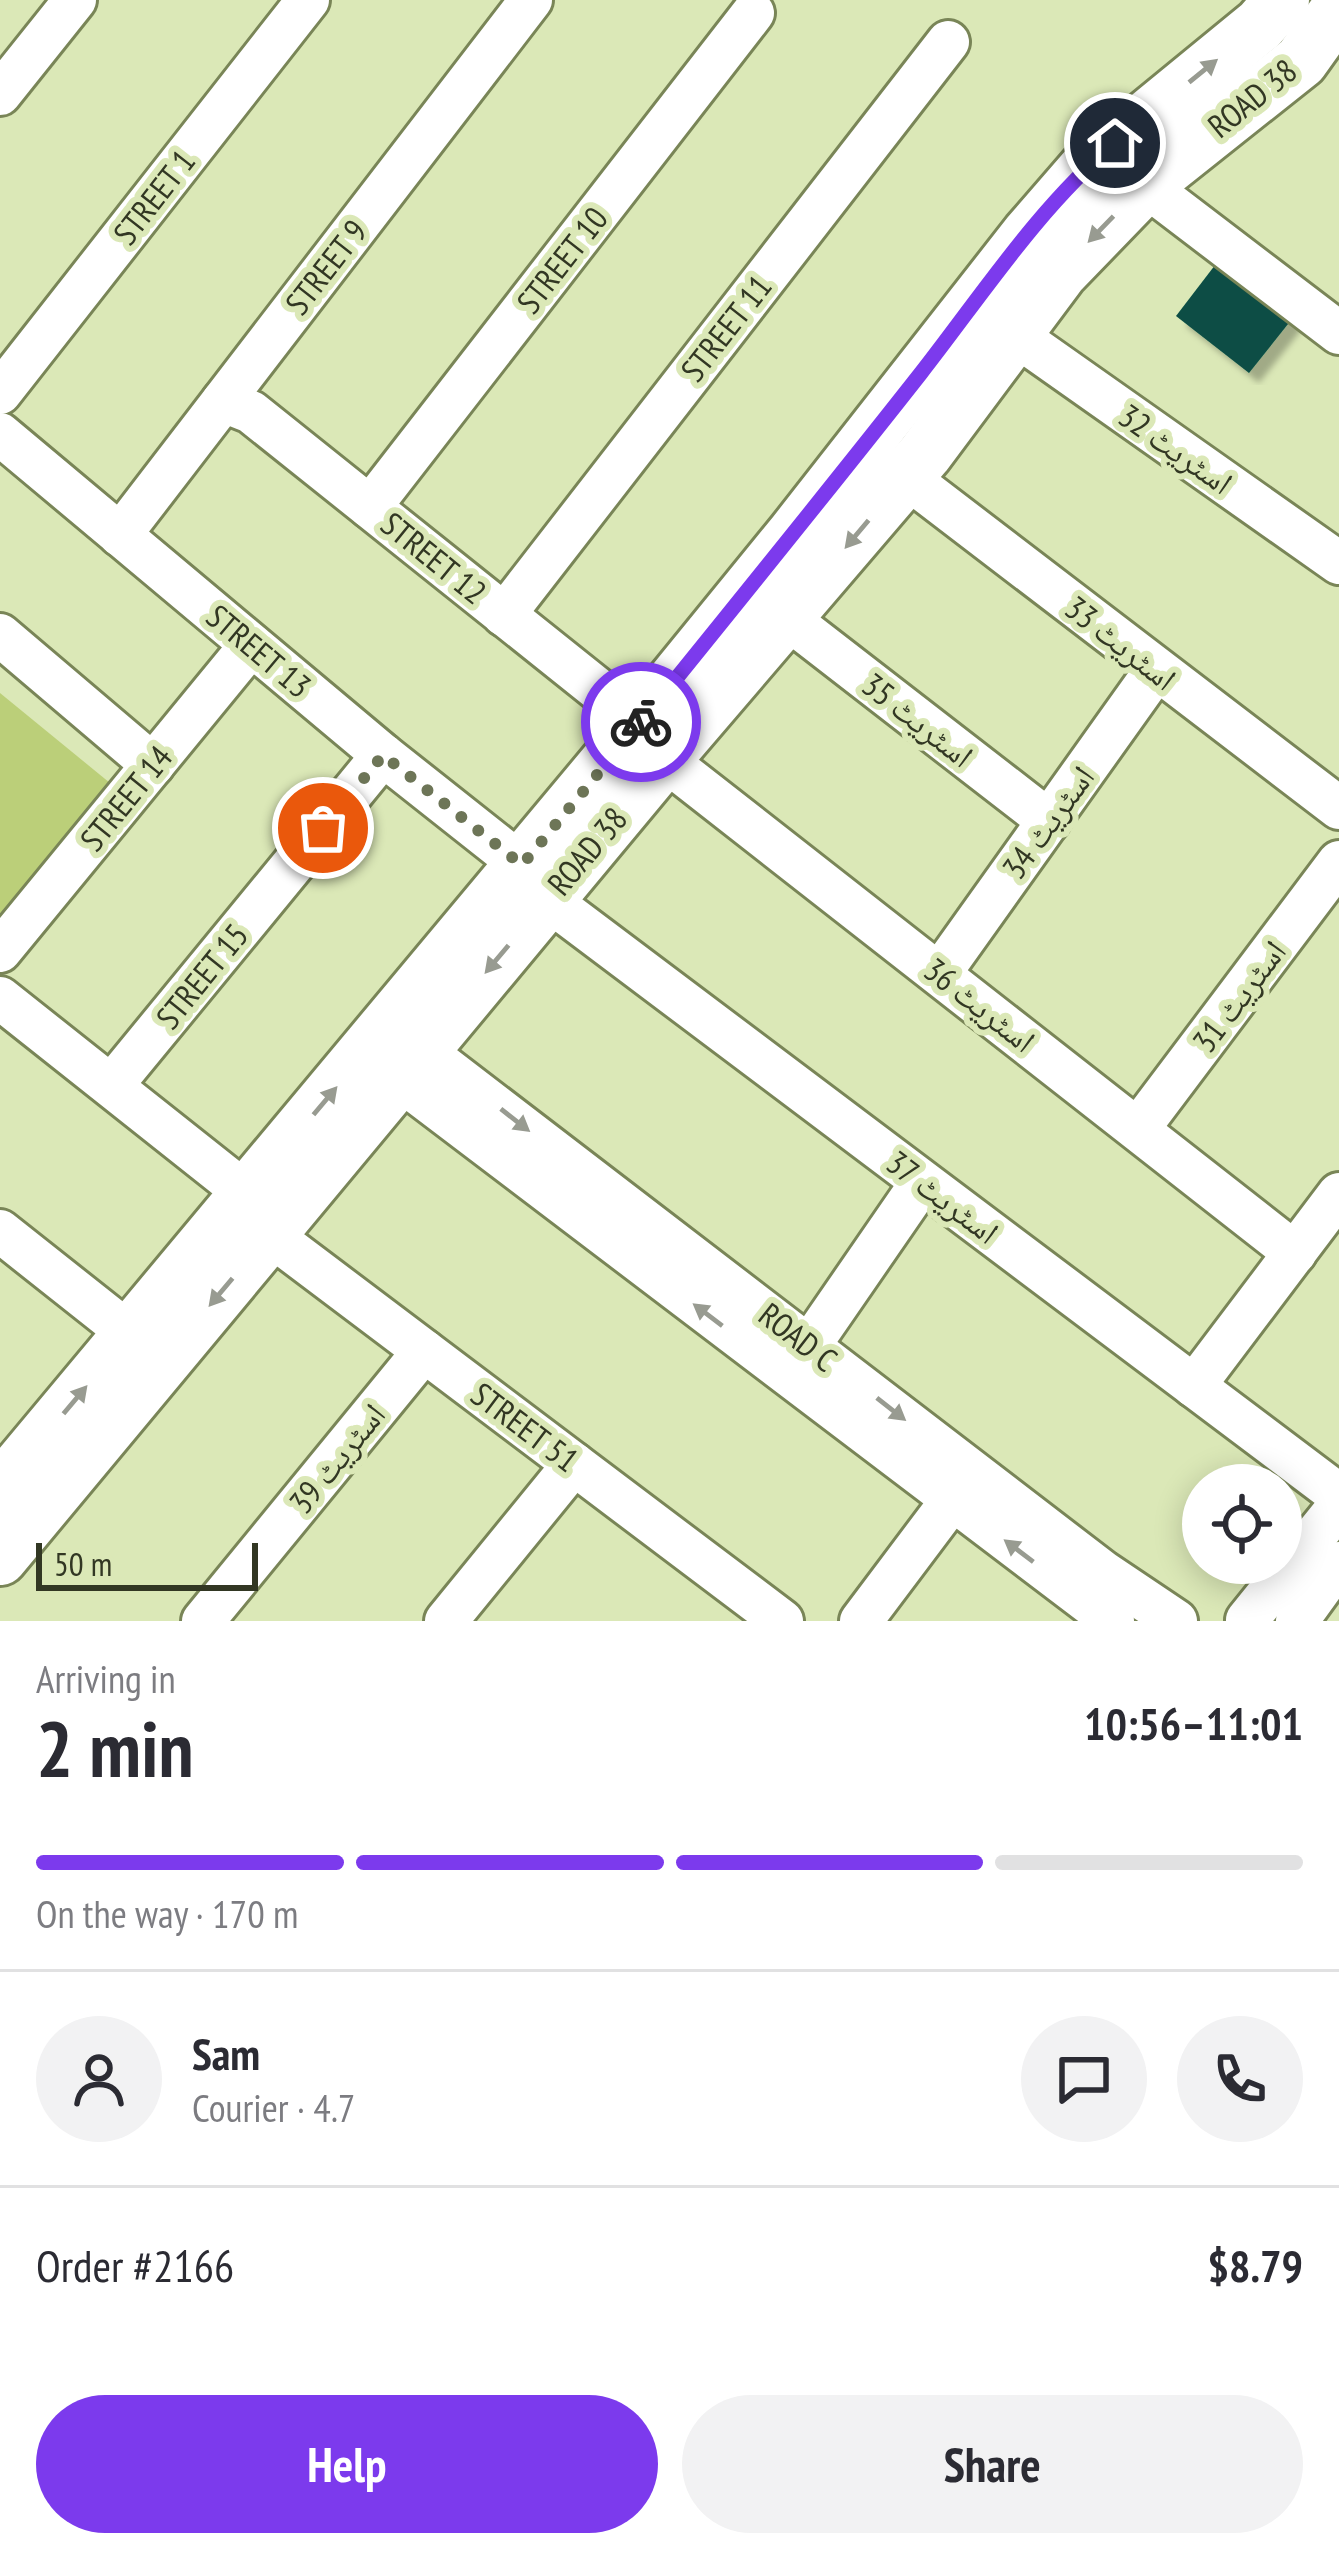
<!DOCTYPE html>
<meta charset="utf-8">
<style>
:root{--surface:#fff;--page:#f2f2f3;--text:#2b2b33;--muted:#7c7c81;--line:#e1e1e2;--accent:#7c3aed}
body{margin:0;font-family:"PT Sans Narrow","Noto Naskh Arabic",sans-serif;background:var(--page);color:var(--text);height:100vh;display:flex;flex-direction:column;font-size:45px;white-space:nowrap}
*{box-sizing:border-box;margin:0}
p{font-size:39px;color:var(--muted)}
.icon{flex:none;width:66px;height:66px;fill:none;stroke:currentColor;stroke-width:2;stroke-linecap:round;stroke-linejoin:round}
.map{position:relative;height:1621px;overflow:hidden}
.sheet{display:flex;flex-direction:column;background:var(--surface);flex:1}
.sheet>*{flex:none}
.fabs{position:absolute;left:1182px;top:1464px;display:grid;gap:24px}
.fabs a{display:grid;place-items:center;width:120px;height:120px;border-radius:50%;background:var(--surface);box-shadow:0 6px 30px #0003;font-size:60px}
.scale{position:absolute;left:36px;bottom:30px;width:222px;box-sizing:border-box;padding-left:12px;border:6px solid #323723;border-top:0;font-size:33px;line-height:42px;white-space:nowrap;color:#323723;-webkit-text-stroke:9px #dbe8b7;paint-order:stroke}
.pin{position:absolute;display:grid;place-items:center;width:102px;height:102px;color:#fff;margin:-51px;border:6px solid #fff;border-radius:50%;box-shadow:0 3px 12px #0007}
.courier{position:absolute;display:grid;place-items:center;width:120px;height:120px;margin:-60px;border:9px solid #7c3aed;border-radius:50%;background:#fff;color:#222;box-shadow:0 3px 15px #0007}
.overview em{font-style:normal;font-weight:700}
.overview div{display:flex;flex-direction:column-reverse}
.overview{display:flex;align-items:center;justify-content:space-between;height:204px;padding:0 36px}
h1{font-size:78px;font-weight:700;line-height:90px}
.bar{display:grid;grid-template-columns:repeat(4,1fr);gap:18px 12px;align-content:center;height:144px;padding:0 36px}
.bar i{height:15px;border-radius:9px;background:var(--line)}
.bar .on{background:var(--accent)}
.bar p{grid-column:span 4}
.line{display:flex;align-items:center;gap:30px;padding:0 36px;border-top:3px solid var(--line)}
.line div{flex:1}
.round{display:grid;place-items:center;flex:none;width:126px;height:126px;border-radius:63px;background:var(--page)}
.button{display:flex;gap:24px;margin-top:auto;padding:24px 36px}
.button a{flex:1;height:138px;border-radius:72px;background:var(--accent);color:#fff;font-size:48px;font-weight:700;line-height:138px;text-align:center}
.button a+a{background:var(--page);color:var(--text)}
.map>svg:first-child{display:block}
.green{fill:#bbcf79}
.building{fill:#094e44;filter:url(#shadow)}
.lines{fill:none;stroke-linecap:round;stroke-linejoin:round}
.minor-casing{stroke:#798557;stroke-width:48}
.major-casing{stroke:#798557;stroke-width:60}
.minor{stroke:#fff;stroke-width:42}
.major{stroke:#fff;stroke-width:54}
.oneway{fill:#989b91}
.done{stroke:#6d7557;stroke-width:12;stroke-dasharray:0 21.6}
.route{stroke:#7c3aed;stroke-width:15}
.labels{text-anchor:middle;stroke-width:12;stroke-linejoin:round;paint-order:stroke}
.street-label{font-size:33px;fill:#323723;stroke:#dbe8b7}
</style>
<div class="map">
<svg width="1339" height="1621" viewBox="0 0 1339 1621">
<defs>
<filter id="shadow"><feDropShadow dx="10" dy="10" stdDeviation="3" flood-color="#0004"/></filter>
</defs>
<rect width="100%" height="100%" fill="#dbe8b7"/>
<path class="green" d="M0 693 110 783 0 916Z"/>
<path class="building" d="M1222 256 1296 314 1249 373 1176 316Z"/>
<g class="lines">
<defs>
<g id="minor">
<path d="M0 94 75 0"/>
<path d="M1145 185 1339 333"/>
<path d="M1014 334 1339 563"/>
<path d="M0 393 308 0"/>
<path d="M223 401 251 412 640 723"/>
<path d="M0 434 383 755 522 865"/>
<path d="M905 476 1339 808"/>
<path d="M370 507 753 13"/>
<path d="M120 535 531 0"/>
<path d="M504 615 948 42"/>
<path d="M787 618 1049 821"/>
<path d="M0 635 153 765"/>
<path d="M664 759 1295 1253"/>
<path d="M547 899 1339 1495"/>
<path d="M0 951 251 645"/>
<path d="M940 973 1156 670"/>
<path d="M0 998 247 1194"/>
<path d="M399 1032 1103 1572 1176 1621"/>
<path d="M378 1063 1113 1621"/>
<path d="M112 1085 383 755"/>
<path d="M1138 1129 1339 862"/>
<path d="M0 1231 130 1334"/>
<path d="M269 1234 782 1621"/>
<path d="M809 1346 922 1182"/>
<path d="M1194 1386 1339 1194"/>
<path d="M1247 1620 1339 1506"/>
<path d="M203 1621 424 1351"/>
<path d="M446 1621 574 1464"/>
<path d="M861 1621 952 1500"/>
<path d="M1297 1621 1339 1563"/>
</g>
<g id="major">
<path d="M0 1490 640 723 794 534 1029 234 1088 166 1260 25 1282 0"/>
<path d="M0 1558 664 759 925 454 1060 273 1145 185 1301 61 1339 8"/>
</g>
</defs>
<use href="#minor" class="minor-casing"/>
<use href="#major" class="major-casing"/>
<use href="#minor" class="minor"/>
<use href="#major" class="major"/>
</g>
<defs><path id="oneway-solid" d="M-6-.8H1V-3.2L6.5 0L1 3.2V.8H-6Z" transform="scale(3)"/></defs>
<g class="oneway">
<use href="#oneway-solid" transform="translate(1203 71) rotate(-39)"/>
<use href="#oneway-solid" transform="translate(1101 229) rotate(134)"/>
<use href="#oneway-solid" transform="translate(857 534) rotate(130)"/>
<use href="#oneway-solid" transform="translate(497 959) rotate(130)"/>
<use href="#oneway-solid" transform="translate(325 1101) rotate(-50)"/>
<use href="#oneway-solid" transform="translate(515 1120) rotate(38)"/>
<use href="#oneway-solid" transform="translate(221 1292) rotate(130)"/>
<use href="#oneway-solid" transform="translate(708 1315) rotate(-143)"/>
<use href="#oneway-solid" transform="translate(75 1400) rotate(-50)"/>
<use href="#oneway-solid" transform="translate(891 1409) rotate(38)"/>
<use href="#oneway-solid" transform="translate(1019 1551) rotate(-143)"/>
</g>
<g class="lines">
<path class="done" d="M323 828 383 755 522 865 641 722"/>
<path class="route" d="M641 722C735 606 829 490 921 373 982 295 1039 207 1115 143"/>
</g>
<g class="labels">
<g class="street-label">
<text transform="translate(1252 98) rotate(-39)" y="12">ROAD 38</text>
<text transform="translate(154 197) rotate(-52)" y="12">STREET 1</text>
<text transform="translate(562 260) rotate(-52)" y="12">STREET 10</text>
<text transform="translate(326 267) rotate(-52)" y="12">STREET 9</text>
<text transform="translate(726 328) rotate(-52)" y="12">STREET 11</text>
<text transform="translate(1176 449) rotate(35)" y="12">اسٹریٹ 32</text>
<text transform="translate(434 558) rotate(39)" y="12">STREET 12</text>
<text transform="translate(1121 643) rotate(38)" y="12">اسٹریٹ 33</text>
<text transform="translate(259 651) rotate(40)" y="12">STREET 13</text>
<text transform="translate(918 720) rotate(38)" y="12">اسٹریٹ 35</text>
<text transform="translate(126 798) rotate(-51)" y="12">STREET 14</text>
<text transform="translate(1048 822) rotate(-54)" y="12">اسٹریٹ 34</text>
<text transform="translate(587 851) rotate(-50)" y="12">ROAD 38</text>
<text transform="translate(202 976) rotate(-51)" y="12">STREET 15</text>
<text transform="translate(1239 996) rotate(-53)" y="12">اسٹریٹ 31</text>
<text transform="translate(980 1005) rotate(38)" y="12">اسٹریٹ 36</text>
<text transform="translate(943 1197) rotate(37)" y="12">اسٹریٹ 37</text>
<text transform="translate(798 1337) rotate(38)" y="12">ROAD C</text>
<text transform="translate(525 1427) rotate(37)" y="12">STREET 51</text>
<text transform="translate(337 1458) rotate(-51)" y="12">اسٹریٹ 39</text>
</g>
</g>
</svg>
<div class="fabs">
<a><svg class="icon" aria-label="locate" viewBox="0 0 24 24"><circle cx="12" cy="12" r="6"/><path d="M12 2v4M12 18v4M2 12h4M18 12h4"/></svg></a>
</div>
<div class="scale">50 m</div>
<div class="pin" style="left:323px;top:828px;background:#ea580c"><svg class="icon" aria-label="bag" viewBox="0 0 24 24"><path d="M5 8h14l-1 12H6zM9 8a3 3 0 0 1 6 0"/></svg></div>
<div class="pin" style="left:1115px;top:143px;background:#1f2937"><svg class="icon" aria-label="home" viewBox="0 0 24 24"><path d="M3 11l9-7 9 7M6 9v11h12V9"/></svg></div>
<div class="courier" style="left:641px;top:722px"><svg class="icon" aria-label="bike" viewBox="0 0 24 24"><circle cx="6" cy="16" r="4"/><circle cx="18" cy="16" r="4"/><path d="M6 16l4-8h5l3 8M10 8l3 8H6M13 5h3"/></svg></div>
</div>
<section class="sheet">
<div class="overview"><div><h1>2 min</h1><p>Arriving in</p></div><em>10:56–11:01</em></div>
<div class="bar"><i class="on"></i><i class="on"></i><i class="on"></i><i></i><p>On the way · 170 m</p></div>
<div class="line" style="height:216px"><a class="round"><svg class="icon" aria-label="person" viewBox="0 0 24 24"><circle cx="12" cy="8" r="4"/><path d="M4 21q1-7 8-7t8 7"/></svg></a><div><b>Sam</b><p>Courier · 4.7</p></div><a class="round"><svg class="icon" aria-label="chat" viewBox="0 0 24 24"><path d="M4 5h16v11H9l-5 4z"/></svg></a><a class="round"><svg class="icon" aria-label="phone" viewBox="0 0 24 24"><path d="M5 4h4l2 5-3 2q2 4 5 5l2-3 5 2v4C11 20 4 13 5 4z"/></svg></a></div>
<div class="line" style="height:156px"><div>Order #2166</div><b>$8.79</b></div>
<div class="button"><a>Help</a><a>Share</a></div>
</section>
